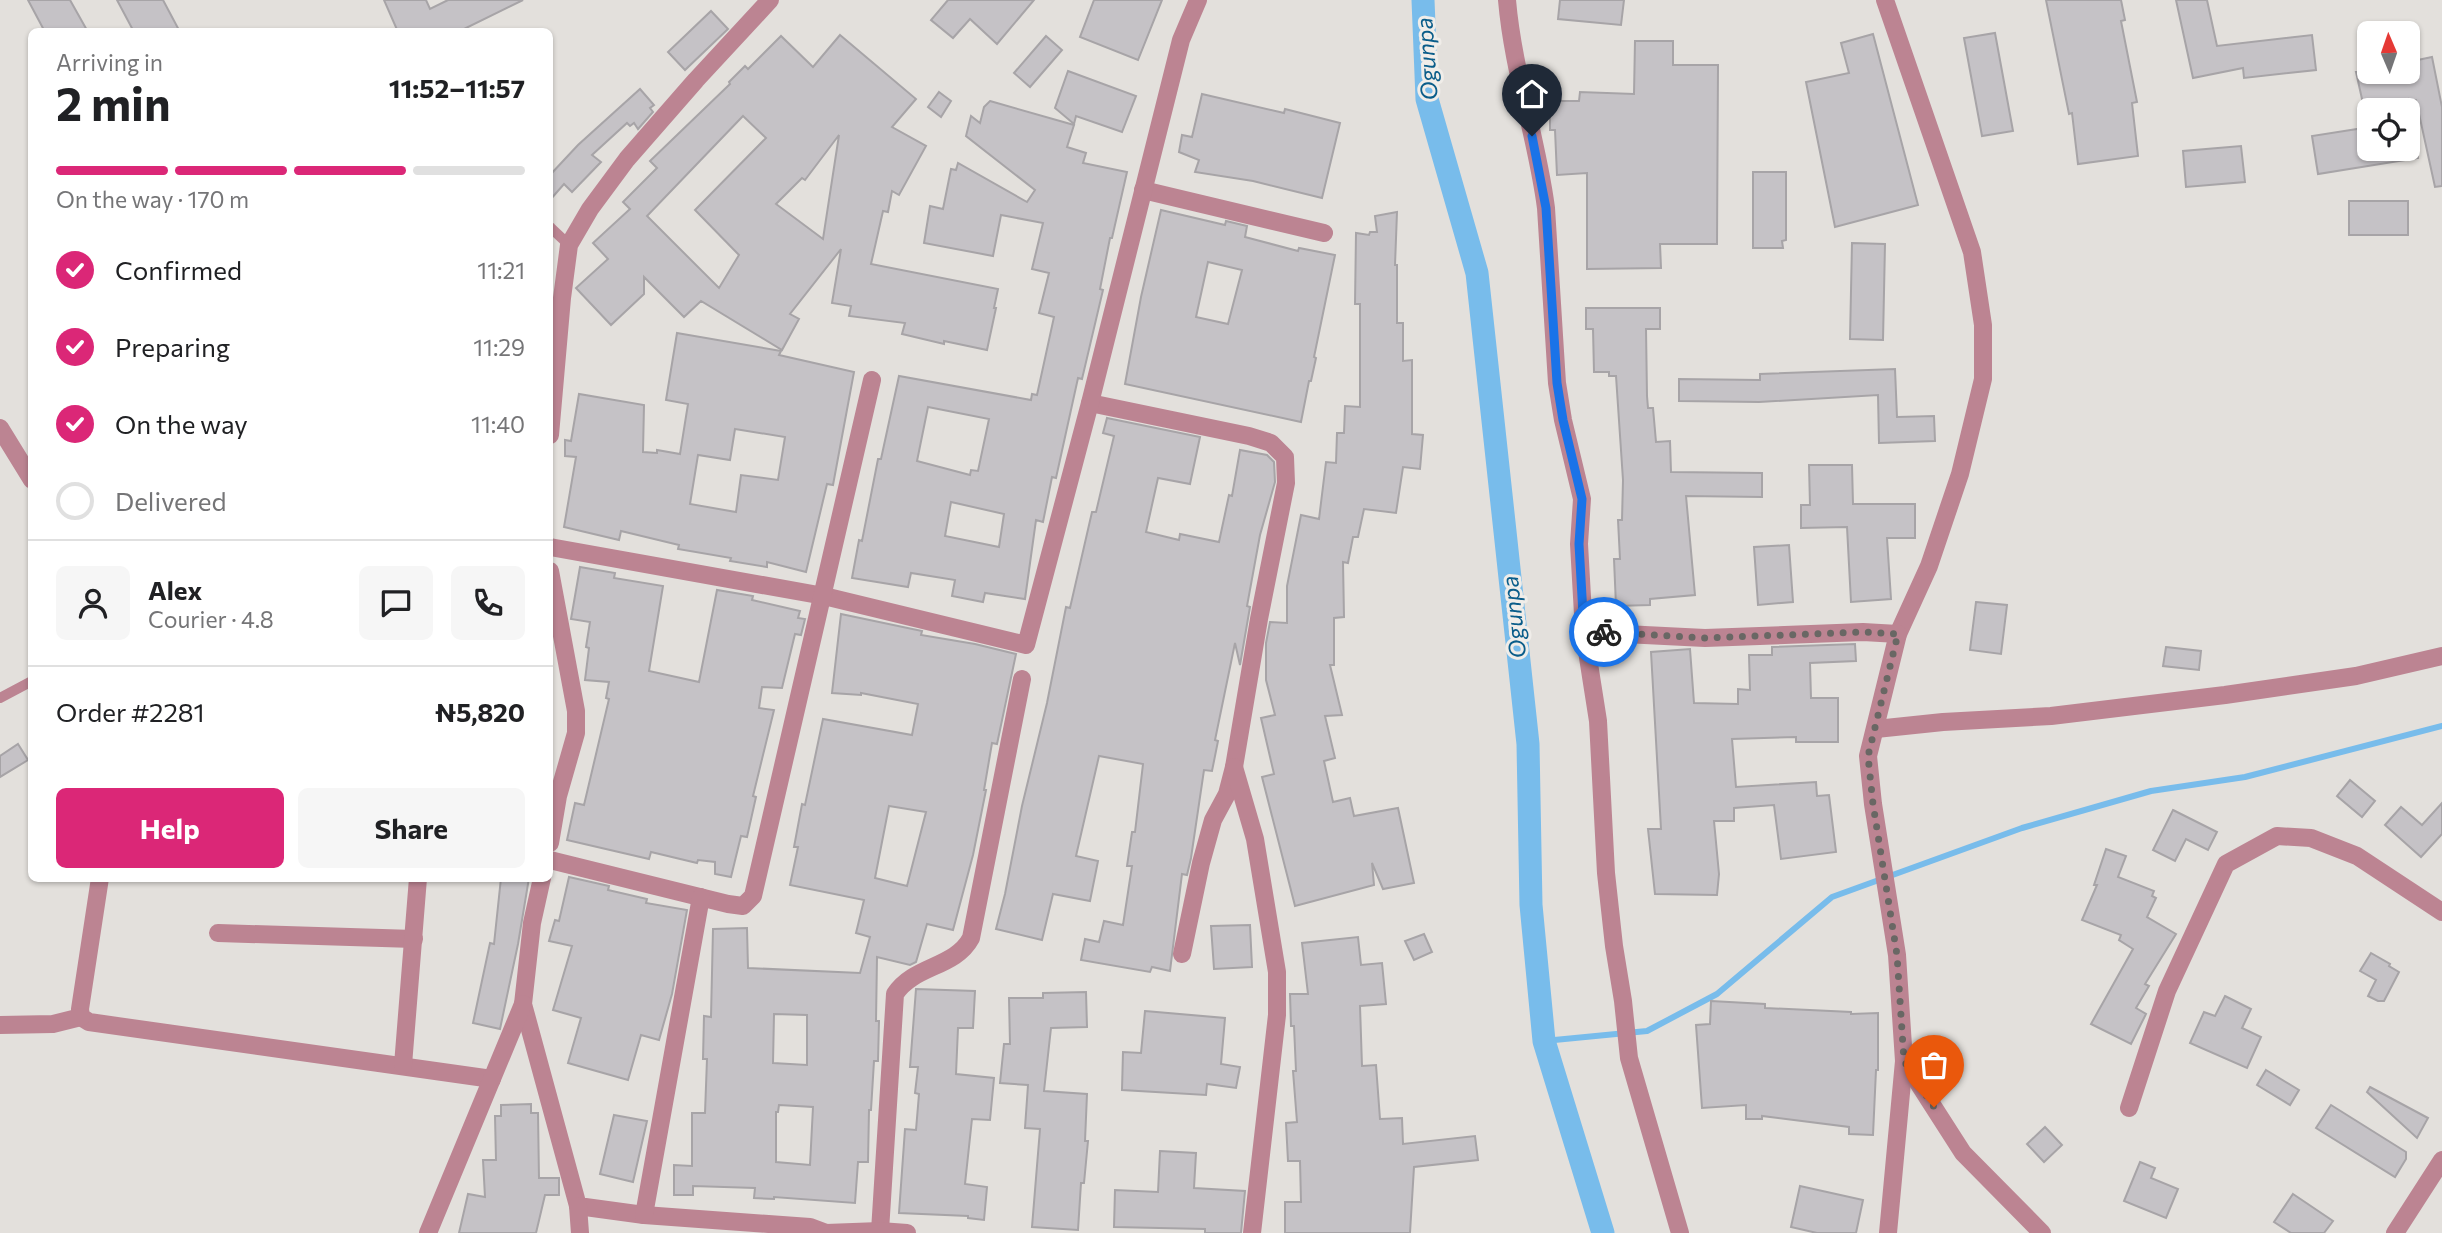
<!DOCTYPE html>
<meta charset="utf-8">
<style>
:root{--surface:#fff;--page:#f6f6f6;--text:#202124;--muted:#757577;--line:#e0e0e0;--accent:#db2777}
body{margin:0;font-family:Commissioner,sans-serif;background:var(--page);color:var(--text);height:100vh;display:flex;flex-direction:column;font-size:26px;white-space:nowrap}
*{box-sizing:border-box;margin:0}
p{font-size:23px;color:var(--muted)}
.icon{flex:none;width:38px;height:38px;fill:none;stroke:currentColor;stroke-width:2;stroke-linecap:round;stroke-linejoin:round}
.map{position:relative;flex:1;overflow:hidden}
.drawer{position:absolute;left:28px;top:28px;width:525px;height:854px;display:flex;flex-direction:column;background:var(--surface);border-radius:10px;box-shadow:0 2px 5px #0004}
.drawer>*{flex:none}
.needle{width:46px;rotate:358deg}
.tools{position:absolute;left:2357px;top:21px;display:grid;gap:14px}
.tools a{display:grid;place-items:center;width:63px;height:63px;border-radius:10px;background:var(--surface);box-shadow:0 2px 5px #0004;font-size:35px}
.pin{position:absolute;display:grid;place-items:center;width:60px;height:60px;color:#fff;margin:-72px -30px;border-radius:50% 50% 50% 0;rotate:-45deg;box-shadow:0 0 7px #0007}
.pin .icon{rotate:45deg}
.courier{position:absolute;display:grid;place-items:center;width:70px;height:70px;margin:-35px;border:5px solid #1a73e8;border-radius:50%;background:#fff;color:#222;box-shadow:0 2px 9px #0007}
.headline em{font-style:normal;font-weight:700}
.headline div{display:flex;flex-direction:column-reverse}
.headline{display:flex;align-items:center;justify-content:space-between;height:119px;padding:0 28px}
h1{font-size:46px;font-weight:700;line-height:52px}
.bar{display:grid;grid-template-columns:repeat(4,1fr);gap:10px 7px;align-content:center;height:84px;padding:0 28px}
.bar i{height:9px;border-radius:5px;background:var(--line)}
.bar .active{background:var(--accent)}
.bar p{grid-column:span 4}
.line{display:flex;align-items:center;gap:18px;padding:0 28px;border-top:2px solid var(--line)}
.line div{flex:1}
.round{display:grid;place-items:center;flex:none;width:74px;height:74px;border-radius:10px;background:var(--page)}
ol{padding:0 28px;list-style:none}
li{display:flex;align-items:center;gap:21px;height:77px}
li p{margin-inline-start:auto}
li .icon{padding:7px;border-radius:50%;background:var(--accent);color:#fff;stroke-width:4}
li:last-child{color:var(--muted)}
li i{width:38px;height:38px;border:4px solid var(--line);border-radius:50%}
.primary-button{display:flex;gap:14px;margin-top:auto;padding:14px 28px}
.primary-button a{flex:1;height:80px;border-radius:10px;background:var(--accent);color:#fff;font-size:28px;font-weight:700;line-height:80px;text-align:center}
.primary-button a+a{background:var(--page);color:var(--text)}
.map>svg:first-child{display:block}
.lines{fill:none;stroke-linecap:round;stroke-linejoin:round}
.stream{stroke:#78bceb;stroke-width:6}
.canal{stroke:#78bceb;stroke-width:23}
.building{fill:#c5c2c6;stroke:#a7a4a7;stroke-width:2;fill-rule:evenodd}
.lane{stroke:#bc8492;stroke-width:10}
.street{stroke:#bc8492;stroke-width:18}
.done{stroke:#696764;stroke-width:7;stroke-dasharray:0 12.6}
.route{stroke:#1a73e8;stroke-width:9}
.labels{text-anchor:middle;stroke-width:6;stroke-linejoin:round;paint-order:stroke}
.water-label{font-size:23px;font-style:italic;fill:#0a5d8a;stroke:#f0ede9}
</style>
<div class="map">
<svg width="2442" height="1233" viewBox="0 0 2442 1233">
<rect width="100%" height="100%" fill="#e3e0dc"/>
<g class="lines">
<path class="stream" d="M1544 1041 1647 1031 1717 994 1832 897 2022 828 2151 791 2245 777 2442 726"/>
<path class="canal" d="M1423 0 1427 99 1477 273 1528 744 1531 905 1544 1041 1603 1233"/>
</g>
<g class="building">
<path d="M28 0H70L88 32H45Z"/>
<path d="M117 0H163L180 32H134Z"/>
<path d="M384 0H426L430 9 448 0H523L458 32H398Z"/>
<path d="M948 0H1034L997 44 970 19 953 38 931 20Z"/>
<path d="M1094 0H1162L1138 60 1080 37Z"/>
<path d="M1560 0H1624L1621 25 1558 19Z"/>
<path d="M2046 0H2121L2125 20 2121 21 2137 102 2132 103 2138 156 2078 164 2072 113 2069 114Z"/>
<path d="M2176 0H2207L2217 46 2312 35 2316 70 2244 78 2243 68 2193 78Z"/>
<path d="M711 11 728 29 685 70 668 52Z"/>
<path d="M1995 33 2013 131 1982 136 1964 38Z"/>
<path d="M1873 34 1918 205 1835 227 1806 82 1849 73 1841 43Z"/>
<path d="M840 35 916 99 892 127 926 146 899 195 892 191 888 212 883 211 871 264 998 289 994 308H996L987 350 944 341V344L902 334 905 323 849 316 851 306 832 303 841 249 790 314 799 319 782 350 701 301 684 317 644 277V294L611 325 576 288 608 259 593 243 630 209 623 202 657 168 650 161 730 84 729 82 745 66 748 69 781 36 813 67ZM743 116 766 138 695 210 739 255 719 288 647 216ZM839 135 823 239 776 204 802 178 805 180Z"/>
<path d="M1046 36 1062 50 1030 87 1014 73Z"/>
<path d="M1635 41H1673V65H1718L1717 244H1660L1661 268 1587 269V173L1557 175 1555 130H1550V101H1579L1580 92 1634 94Z"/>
<path d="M2432 57 2442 107V186L2435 187 2416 100 2408 101V99L2364 108 2356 72H2408V62Z"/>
<path d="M1068 71 1136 96 1122 132 1076 116 1074 124 1055 108Z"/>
<path d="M640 89 654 105 650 108 653 112 638 129 634 123 630 126 627 123 592 155 601 162 572 192 564 184 550 200V175L578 145Z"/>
<path d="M939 92 951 101 941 117 928 107Z"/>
<path d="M1202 94 1284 113 1285 109 1340 123 1322 198 1253 181 1195 172 1199 160 1179 152 1182 135 1192 137Z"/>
<path d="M990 101 1074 125 1067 147 1086 153 1083 163 1127 172 1112 238H1110L1100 289 1103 290 1082 379 1078 378 1056 478 1052 477 1043 522 1036 520 1025 599 985 593 983 602 952 596 955 580 911 573 908 587 852 578 859 540 862 541 878 459H881L899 376 1031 400 1032 394 1037 395 1054 317 1039 313 1049 273 1032 269 1043 223 1001 215 993 256 924 243 930 206 943 209 951 169 956 170 958 163 1027 202 1035 190 966 136 971 116 980 123 984 107ZM928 407 989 419 978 471 971 470 970 475 917 461ZM951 502 1004 514 999 547 945 536Z"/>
<path d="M2370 127V149H2417L2418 158 2318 174 2312 136Z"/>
<path d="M2241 146 2245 182 2186 187 2183 151Z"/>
<path d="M1753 172H1786V240L1782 241 1783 248H1753Z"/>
<rect x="2349" y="201" width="59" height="34"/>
<path d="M1161 210 1225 225 1226 221 1247 226 1245 237 1298 251 1299 248 1335 255 1314 357 1316 358 1311 381H1309L1301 422 1125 384 1141 297ZM1208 262 1242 270 1228 324 1196 317Z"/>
<path d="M1397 212 1395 265H1397V323H1403V361L1412 360V434L1423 435 1420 469 1403 467 1396 513 1364 509 1358 537H1353L1348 563 1343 562 1344 617 1334 618V665H1330L1342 715 1325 716 1335 758 1324 761 1333 802 1350 798 1354 816 1398 808 1414 883 1383 889 1372 863 1374 885 1295 906 1262 777 1274 774 1261 718 1275 715 1266 680V643L1270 622 1287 623V586L1301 515 1319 519 1326 462 1336 463 1337 433H1344L1345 406 1360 407V304H1355L1356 233 1369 235 1370 232H1377L1375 216Z"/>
<path d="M1852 243 1885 244 1883 340 1850 339Z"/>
<path d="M1586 308H1660V329H1646L1647 396 1648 408H1653L1656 442 1670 441 1671 472 1762 473V497L1686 496 1695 595 1650 599V605L1616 606 1614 559H1620L1618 520H1622L1623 480 1616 376H1609V372H1594L1593 329H1586Z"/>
<path d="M677 333 781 351 779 355 854 372 833 485 827 484 806 572 767 562V567L730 561 731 558 678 549 679 545 621 531 619 540 564 527 576 457 565 456V440L571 441 579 394 644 405 643 452 657 453V450L680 454 688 404 666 400ZM735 429 785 437 778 480 741 475 736 512 690 504 698 455 730 460Z"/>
<path d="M1895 369 1897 417 1934 416 1935 441 1879 443 1878 395 1759 402 1679 401V379L1760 380V374Z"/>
<path d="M1107 418 1200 437 1190 484 1158 478 1146 532 1179 540 1180 534 1219 542 1229 495 1232 496 1240 450 1267 455 1274 462 1275 482 1260 535 1247 606 1250 607 1240 665 1235 643 1215 740 1218 741 1212 771 1204 770 1191 858 1187 875 1182 874 1170 971 1152 967 1150 972 1081 960 1085 939 1099 942 1104 921 1123 925 1132 866H1127L1132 832H1135L1143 764 1099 756 1076 856 1098 861 1090 901 1053 894 1042 940 996 929 1005 894 1022 806 1047 703 1066 607 1070 608 1092 512H1096L1114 436 1103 433Z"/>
<path d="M1809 465H1852L1853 504H1915V538H1887L1891 599 1851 602 1847 527 1801 528V505H1810Z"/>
<path d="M1789 545 1793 602 1758 605 1754 547Z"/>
<path d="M580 567 615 573 614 578 663 586 649 671 699 682 717 590 753 596 752 600 800 611 798 618 805 619 801 635 795 634 782 688 762 687 759 708 774 710 753 796 756 797 747 837 741 836 731 877 715 874V862L698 860 697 863 651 852 649 859 567 840 575 803 584 805 609 699 606 698 609 682 585 680 589 648 586 647 590 622 571 619Z"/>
<path d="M1976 602 2007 605 2001 654 1970 650Z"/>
<path d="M841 614 922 631 921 635 975 644 1016 654 997 744 992 743 984 790H986L973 855 953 930 927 924 916 962 910 965 877 957 876 1021H879L878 1061H874L871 1110H869L868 1162H858L855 1203 774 1197V1199L754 1198 755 1188 693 1186V1195H674V1165L692 1166V1113H705L707 1059H703L704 1016 711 1017 713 929 747 928 748 968 860 973 870 937 856 933 864 900 790 885 798 847H794L802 804 805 805 823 719 912 735 918 704 861 693V695L832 693ZM889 806 926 812 907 886 875 878ZM774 1014 807 1015V1065L773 1063ZM779 1105 813 1107 810 1165 776 1162V1112H778Z"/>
<path d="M1855 644 1856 661 1810 663 1811 698H1838V742H1796V737L1732 739 1736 787 1816 782 1817 796 1829 795 1836 852 1781 859 1774 805 1734 808V821H1714L1719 874 1717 895 1655 894 1648 829H1661L1651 652 1690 649 1694 703 1738 704V689L1750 690 1749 655H1772V647Z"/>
<path d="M2166 647 2201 651 2199 670 2163 666Z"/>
<path d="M18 744 28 760 0 777V756Z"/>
<path d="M2350 780 2375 801 2362 817 2337 796Z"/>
<path d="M2442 803V834L2421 857 2385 825 2401 807 2422 825Z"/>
<path d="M2173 810 2217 832 2208 850 2186 839 2175 861 2153 850Z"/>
<path d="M2106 849 2126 856 2118 877 2154 891 2152 896 2156 898 2147 917 2176 934 2145 984 2149 986 2136 1008 2146 1014 2131 1044 2091 1024 2133 949 2119 940 2121 935 2082 920 2097 885H2094Z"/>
<path d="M569 877 609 886 608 890 647 899 646 903 687 910 672 994 659 1040 641 1035 628 1080 568 1063 581 1018 553 1010 572 946 549 941 555 920 559 921Z"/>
<path d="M501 878H529L518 944 500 1029 473 1023 490 943 494 944Z"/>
<path d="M1250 925 1252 967 1214 969 1211 926Z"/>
<path d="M1424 934 1432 952 1414 960 1405 941Z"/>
<path d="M1358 937 1361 965 1382 963 1386 1004 1360 1006 1362 1066 1376 1065 1380 1119 1402 1118 1403 1144 1475 1136 1478 1160 1414 1167 1410 1233H1285V1202H1301L1300 1161H1288L1286 1123 1297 1122 1293 1071H1296L1294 1026H1291L1290 994H1308L1302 943Z"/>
<path d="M2371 953 2390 964 2389 966 2399 972 2384 1001H2378L2368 996 2376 980 2360 971Z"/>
<path d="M916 989 975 991 973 1028H958L956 1074 994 1078 990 1120 972 1119 965 1184 987 1187 984 1220 968 1218V1216L899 1213 905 1129 916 1130 919 1094 915 1093 918 1067H910Z"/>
<path d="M1086 992 1087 1027 1051 1028 1044 1091 1087 1094 1085 1141H1088L1084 1183H1081L1078 1230 1032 1227 1040 1129 1025 1128 1028 1085 1000 1083 1004 1044H1010L1009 998H1043V993Z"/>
<path d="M2225 996 2251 1009 2242 1028 2261 1037 2247 1068 2190 1043 2204 1012 2215 1016Z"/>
<path d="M1711 1001 1765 1004V1008L1851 1012V1014L1878 1013V1070H1876L1873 1135 1849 1134V1127L1762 1116V1119H1746V1105L1702 1108 1696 1025 1710 1024Z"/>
<path d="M1145 1011 1225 1018 1221 1064 1240 1067 1236 1088 1207 1084 1206 1095 1122 1090 1123 1052 1141 1053Z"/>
<path d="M2266 1070 2299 1090 2290 1105 2257 1085Z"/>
<path d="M2370 1087 2428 1118 2417 1138 2367 1092Z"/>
<path d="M531 1104V1113H538L539 1178H559V1195H545L536 1233H459L468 1194 485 1197 483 1160H496L495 1116H501V1105Z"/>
<path d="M2331 1105 2406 1152V1159L2395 1177 2316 1128Z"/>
<path d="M614 1115 647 1121 633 1182 600 1174Z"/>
<path d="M2045 1127 2062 1145 2044 1162 2027 1144Z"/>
<path d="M1160 1151 1196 1153 1194 1188 1245 1191 1241 1233H1205V1229L1114 1227 1115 1190 1158 1192Z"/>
<path d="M2140 1162 2155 1168 2151 1178 2178 1189 2166 1218 2124 1201Z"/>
<path d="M1800 1186 1863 1200 1856 1233H1817L1791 1227Z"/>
<path d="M2293 1194 2333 1221 2324 1233H2291L2274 1222Z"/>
</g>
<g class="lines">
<g class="lane">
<path d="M550 227 569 245"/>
<path d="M0 698 32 681"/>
</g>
<g class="street">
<path d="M1507 0C1513 71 1537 138 1546 208L1557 383 1563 420 1582 499 1579 544 1584 632 1598 721 1606 873 1614 946 1623 1001 1629 1058 1680 1233"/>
<path d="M1885 0 1972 252 1983 325V379L1960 474 1929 566 1898 634 1868 756 1873 804 1897 955 1904 1061 1888 1233"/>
<path d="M1143 190 1324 233"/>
<path d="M1090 403 1249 436 1271 443 1285 457 1286 483 1259 619 1234 767 1227 794 1213 820 1201 863 1182 954"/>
<path d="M0 428 32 480"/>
<path d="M550 435 562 298 569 245 590 209 627 159 696 80 770 0"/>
<path d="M550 547 824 596 1026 645 1090 403 1181 40 1198 0"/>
<path d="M550 571 576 711V733L558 796 550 843"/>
<path d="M1584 632 1705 638 1863 632 1898 634"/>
<path d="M1876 729 1943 722 2051 716 2225 695 2356 676 2442 656"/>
<path d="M1234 767 1255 839 1277 972V1015L1252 1233"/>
<path d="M550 860 728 904 743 906 753 896 872 380"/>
<path d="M100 878 80 1009 81 1017 89 1022 492 1079"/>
<path d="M542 878 532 923 523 1004 578 1206 644 1215 810 1227 826 1233"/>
<path d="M218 933 414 939"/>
<path d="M0 1025 53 1024 81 1017"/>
<path d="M1904 1061 1963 1153 2042 1233"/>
<path d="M403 1065 418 878"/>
<path d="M2129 1108 2167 991 2226 864 2277 836 2311 838 2357 856 2442 912"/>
<path d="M578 1206 580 1233"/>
<path d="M644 1215 701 897"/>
<path d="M880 1231 895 994C914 965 955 968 971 938L1022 679"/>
<path d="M428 1233 523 1004"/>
<path d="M826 1233 880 1231 907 1233"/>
<path d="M2395 1233 2442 1160"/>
</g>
</g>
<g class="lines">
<path class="done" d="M1604 632 1705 638 1863 632 1898 634 1868 756 1873 804 1897 955 1904 1061 1934 1107"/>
<path class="route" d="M1532 136 1546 208 1557 383 1563 420 1582 499 1579 544 1584 632H1604"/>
</g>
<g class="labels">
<g class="water-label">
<text transform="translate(1427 59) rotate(-94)" y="8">Ogunpa</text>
<text transform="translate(1514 617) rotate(-96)" y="8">Ogunpa</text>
</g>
</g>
</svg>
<div class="tools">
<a><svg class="needle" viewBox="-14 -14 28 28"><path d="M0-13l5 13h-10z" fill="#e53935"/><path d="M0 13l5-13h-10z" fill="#757577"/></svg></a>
<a><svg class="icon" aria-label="locate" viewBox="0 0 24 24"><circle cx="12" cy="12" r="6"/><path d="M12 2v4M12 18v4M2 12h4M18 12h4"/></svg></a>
</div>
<div class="pin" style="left:1934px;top:1107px;background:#ea580c"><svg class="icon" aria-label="bag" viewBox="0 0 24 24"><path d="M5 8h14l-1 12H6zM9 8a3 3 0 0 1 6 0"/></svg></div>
<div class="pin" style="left:1532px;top:136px;background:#1f2937"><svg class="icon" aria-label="home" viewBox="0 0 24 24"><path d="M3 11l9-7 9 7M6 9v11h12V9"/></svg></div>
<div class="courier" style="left:1604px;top:632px"><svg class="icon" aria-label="bike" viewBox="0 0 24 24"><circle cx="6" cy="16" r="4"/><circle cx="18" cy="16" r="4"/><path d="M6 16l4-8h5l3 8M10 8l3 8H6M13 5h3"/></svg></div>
<section class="drawer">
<div class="headline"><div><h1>2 min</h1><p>Arriving in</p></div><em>11:52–11:57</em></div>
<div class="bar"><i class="active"></i><i class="active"></i><i class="active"></i><i></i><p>On the way · 170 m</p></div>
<ol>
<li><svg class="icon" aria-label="check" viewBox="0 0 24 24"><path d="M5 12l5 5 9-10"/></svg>Confirmed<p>11:21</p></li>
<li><svg class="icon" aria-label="check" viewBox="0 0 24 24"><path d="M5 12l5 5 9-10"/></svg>Preparing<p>11:29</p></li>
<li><svg class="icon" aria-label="check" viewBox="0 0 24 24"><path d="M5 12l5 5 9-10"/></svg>On the way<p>11:40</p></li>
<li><i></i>Delivered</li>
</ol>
<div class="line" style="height:126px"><a class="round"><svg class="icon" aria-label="person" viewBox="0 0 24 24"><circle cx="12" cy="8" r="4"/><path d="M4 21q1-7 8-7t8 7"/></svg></a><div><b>Alex</b><p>Courier · 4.8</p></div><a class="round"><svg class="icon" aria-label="chat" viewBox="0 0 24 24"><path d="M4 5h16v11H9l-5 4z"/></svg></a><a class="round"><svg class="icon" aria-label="phone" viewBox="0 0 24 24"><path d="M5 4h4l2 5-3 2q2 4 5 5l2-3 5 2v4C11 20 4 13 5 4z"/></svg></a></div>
<div class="line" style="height:91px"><div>Order #2281</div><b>₦5,820</b></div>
<div class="primary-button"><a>Help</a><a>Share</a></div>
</section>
</div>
